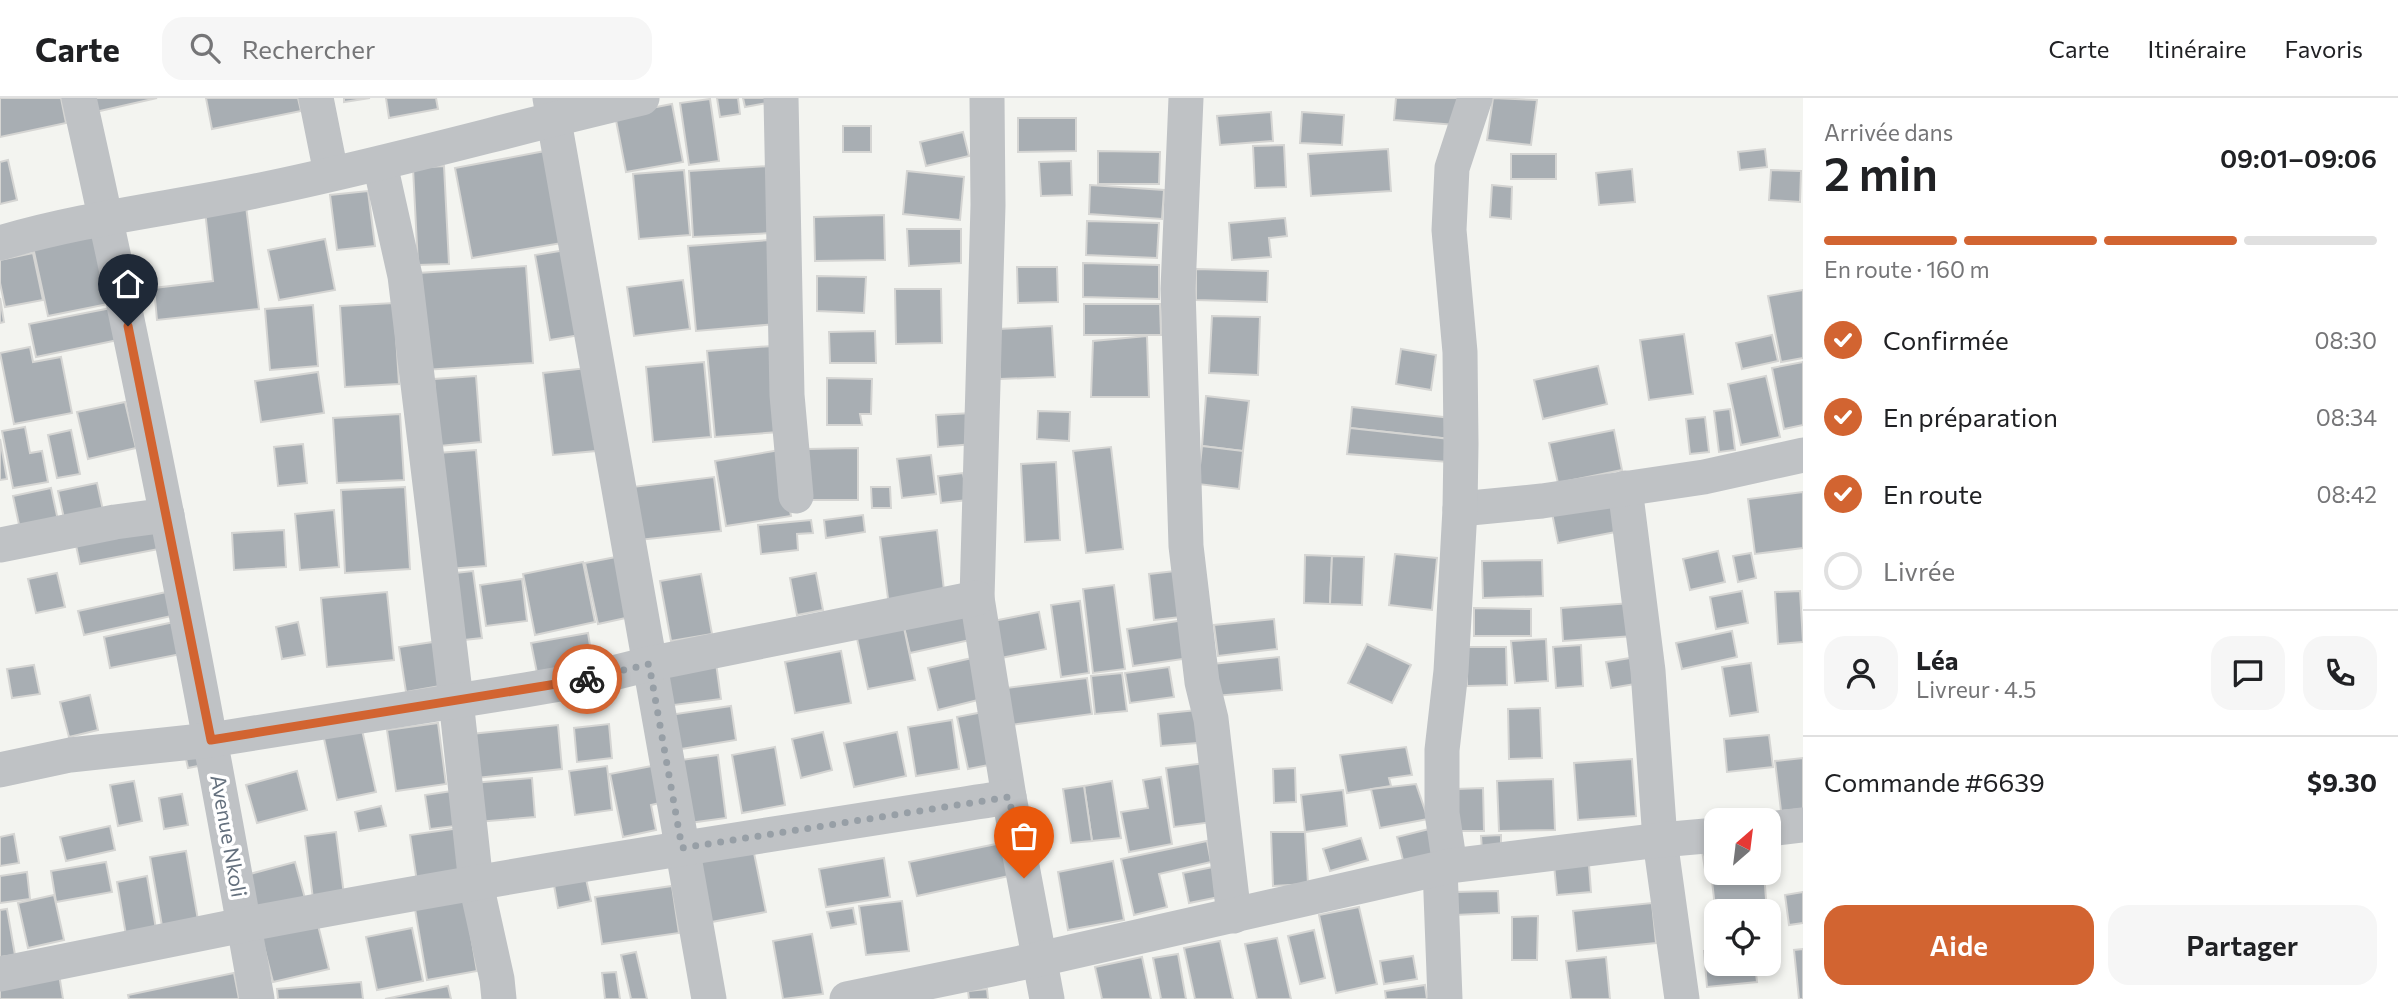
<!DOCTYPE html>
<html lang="fr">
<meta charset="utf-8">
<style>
:root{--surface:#fff;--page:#f6f6f6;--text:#202124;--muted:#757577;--line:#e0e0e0;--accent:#d26431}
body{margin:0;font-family:Commissioner,sans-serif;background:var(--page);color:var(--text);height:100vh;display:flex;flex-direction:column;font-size:26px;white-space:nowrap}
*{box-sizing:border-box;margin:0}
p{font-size:23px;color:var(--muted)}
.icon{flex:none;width:38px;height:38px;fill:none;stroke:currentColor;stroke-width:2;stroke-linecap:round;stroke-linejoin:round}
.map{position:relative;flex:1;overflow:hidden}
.drawer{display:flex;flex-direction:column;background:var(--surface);width:595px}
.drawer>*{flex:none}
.needle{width:46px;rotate:28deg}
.fabs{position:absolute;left:1704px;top:710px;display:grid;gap:14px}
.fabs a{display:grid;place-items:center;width:77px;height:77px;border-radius:14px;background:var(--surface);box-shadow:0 4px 10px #0003;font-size:35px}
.pin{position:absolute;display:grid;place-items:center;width:60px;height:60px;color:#fff;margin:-72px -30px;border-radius:50% 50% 50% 0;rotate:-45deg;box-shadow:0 0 7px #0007}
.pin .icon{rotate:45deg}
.courier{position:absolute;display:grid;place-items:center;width:70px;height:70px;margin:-35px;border:5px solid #d26431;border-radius:50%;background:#fff;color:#222;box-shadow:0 2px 9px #0007}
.overview em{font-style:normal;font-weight:600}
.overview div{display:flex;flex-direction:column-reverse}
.overview{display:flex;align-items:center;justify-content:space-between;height:119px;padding:0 21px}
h1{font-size:46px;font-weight:600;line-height:52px}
.bar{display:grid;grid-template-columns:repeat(4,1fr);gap:10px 7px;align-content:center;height:84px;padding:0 21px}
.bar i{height:9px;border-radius:5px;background:var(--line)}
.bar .selected{background:var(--accent)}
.bar p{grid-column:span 4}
.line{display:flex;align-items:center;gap:18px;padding:0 21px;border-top:2px solid var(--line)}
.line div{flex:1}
.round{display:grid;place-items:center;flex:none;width:74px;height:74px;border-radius:21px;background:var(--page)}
ol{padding:0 21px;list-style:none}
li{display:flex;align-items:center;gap:21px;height:77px}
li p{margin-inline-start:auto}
li .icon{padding:7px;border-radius:50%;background:var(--accent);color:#fff;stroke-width:4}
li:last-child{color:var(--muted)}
li i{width:38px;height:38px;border:4px solid var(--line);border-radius:50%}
.cta{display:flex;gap:14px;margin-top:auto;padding:14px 21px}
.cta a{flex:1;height:80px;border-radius:21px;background:var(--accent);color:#fff;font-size:28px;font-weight:600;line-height:80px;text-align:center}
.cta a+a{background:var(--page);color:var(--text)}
header{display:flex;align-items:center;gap:42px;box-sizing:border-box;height:98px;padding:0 35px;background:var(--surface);border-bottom:2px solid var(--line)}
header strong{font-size:33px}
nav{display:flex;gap:38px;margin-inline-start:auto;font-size:24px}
.search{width:490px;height:63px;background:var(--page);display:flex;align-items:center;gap:18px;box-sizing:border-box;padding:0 24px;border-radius:21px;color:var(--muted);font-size:26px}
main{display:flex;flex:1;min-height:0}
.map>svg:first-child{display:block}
.building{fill:#a8aeb3;stroke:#d5d5d3;stroke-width:2}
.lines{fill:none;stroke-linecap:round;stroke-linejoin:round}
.minor{stroke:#bfc2c5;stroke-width:35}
.done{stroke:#979fa6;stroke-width:7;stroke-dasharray:0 12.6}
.route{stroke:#d26431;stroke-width:9}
.labels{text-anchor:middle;stroke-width:7;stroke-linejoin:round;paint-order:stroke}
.street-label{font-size:21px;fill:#65717e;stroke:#fff}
</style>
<header>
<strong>Carte</strong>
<div class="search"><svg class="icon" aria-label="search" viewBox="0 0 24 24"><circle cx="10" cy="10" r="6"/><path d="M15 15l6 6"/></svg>Rechercher</div>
<nav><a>Carte</a><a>Itinéraire</a><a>Favoris</a></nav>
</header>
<main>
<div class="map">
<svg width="1803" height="901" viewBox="0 0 1803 901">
<rect width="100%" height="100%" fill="#f3f4f0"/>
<g class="building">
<path d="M0 0H61L66 25 0 39Z"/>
<path d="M87 0H157L91 15Z"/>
<path d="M206 0H298L301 13 212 31Z"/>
<path d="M344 0H370L344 4Z"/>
<path d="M386 0H436L438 11 389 20Z"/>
<path d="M717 0H738L740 16 720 19Z"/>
<path d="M743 0H778V3L745 9Z"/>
<path d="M1396 0H1458L1456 27 1394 22Z"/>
<path d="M1493 0 1537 2 1531 47 1487 42Z"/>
<path d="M710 1 719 63 689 67 680 5Z"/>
<path d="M672 6 683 64 626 74 615 17Z"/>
<path d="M1271 14 1273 43 1220 47 1217 18Z"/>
<path d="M1302 14 1344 17 1342 47 1300 45Z"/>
<path d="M1018 20H1076V53L1018 54Z"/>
<rect x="843" y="28" width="28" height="26"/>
<path d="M963 34 969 58 926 68 920 44Z"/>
<path d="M1284 47 1286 89 1255 90 1253 48Z"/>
<path d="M1388 51 1391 93 1311 98 1308 56Z"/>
<path d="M1765 51 1767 69 1740 72 1738 54Z"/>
<path d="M545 53 562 145 472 160 455 70Z"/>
<path d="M1098 53 1160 54 1159 86H1098Z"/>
<rect x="1511" y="56" width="45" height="25"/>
<path d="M8 62 17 102 0 106V64Z"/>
<path d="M1071 63 1072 97 1041 98 1039 64Z"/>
<path d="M444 68 449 166 418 167 413 70Z"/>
<path d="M768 68 772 135 693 139 689 73Z"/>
<path d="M1632 71 1635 104 1599 107 1596 75Z"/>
<path d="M684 72 690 137 639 141 633 76Z"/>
<path d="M1771 72 1801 73 1800 104 1769 102Z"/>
<path d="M907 73 964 79 960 122 903 116Z"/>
<path d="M1090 87 1164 92 1162 121 1089 116Z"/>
<path d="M1492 87 1512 89 1511 121 1490 119Z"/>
<path d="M368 93 375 148 337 152 330 97Z"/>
<path d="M246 108 259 211 157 222 154 190 213 183 205 113Z"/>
<path d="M884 117 885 162 815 163 814 119Z"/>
<path d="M1285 120 1287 138 1269 140 1271 159 1232 162 1229 125Z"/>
<path d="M1087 123 1159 125 1157 160 1086 157Z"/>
<path d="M97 126 113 205 48 218 31 140Z"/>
<path d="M907 131H961V165L909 168Z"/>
<path d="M325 141 335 192 279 202 268 152Z"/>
<path d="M770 142 777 226 696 233 688 148Z"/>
<path d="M566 152 580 237 550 242 535 157Z"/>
<path d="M33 155 43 202 5 209 0 185V162Z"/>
<path d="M1083 165 1159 167V201L1083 199Z"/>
<path d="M526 168 533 265 424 272 418 175Z"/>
<path d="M1017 169H1057L1058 204 1018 205Z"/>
<path d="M1196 171 1268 173 1267 204 1196 202Z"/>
<path d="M817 178 866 179 864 215 817 213Z"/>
<path d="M683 182 690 231 634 238 627 189Z"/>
<path d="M895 191H941L942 245 896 246Z"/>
<path d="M1803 192V260L1781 264 1768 198Z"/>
<path d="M0 200 4 224 0 225Z"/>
<path d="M394 205 399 286 345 289 340 208Z"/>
<path d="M1084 206H1160L1161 237H1084Z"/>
<path d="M313 207 318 268 270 272 265 211Z"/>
<path d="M111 210 118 242 36 259 29 226Z"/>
<path d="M1212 218 1260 219 1258 277 1209 275Z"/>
<path d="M1052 228 1055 279 1000 281 998 231Z"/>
<path d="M875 233 876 265H830L829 234Z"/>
<path d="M1684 236 1693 296 1649 302 1640 242Z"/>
<path d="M1772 237 1778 263 1742 271 1736 245Z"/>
<path d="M1147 238 1149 299H1091L1093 243Z"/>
<path d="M772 248 779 334 715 339 707 253Z"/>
<path d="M30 249 33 264 61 259 72 315 14 326 0 255Z"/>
<path d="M1401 251 1436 257 1431 292 1396 286Z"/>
<path d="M704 264 711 339 653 344 646 269Z"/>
<path d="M1803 264V327L1784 331 1772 270Z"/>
<path d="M1598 268 1607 306 1543 321 1534 282Z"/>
<path d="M587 270 596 353 553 357 543 275Z"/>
<path d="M318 274 324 315 261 324 255 283Z"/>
<path d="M476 278 481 344 439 348 434 281Z"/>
<path d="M1766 278 1780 339 1741 347 1728 286Z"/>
<path d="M827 280 872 281 871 316H860L862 327H827Z"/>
<path d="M1206 298 1249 303 1243 353 1202 348Z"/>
<path d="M125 304 136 350 88 361 77 314Z"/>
<path d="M1352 309 1452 320 1450 341 1350 330Z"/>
<path d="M1730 311 1735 352 1719 354 1714 313Z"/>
<path d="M1038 313 1070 314 1069 343 1037 341Z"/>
<path d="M972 315 974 346 938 349 936 317Z"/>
<path d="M400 316 404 382 337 385 333 320Z"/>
<path d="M1705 319 1709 354 1690 356 1686 321Z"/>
<path d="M25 329 30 355 42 353 48 384 13 390 2 333Z"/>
<path d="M1350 330 1450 341 1448 364 1347 356Z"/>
<path d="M71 332 80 376 57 380 48 337Z"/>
<path d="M1614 332 1622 372 1558 385 1549 345Z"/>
<path d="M0 341 7 381 0 382Z"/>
<path d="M303 346 307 385 278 388 274 349Z"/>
<path d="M1202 348 1243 353 1239 391 1198 386Z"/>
<path d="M1111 349 1123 451 1086 455 1073 353Z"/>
<path d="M858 350V402H808L807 351Z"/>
<path d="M476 352 486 468 448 471 438 355Z"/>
<path d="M780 352 791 418 726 428 715 363Z"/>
<path d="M931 357 936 396 902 400 897 361Z"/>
<path d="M1056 364 1060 442 1025 444 1021 366Z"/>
<path d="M963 375 968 402 941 405 938 378Z"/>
<path d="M714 379 721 433 639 442 632 389Z"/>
<path d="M97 385 104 417 65 425 58 393Z"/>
<path d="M405 389 410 471 345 475 341 392Z"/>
<path d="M871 389H890L891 410H872Z"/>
<path d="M51 390 59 427 21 436 13 398Z"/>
<path d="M1614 393 1621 433 1558 445 1550 405Z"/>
<path d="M1803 394V450L1755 456 1748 401Z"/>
<path d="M334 412 339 469 300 472 295 416Z"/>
<path d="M863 417 865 434 826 440 824 422Z"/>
<path d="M158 422 164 450 80 466 74 438Z"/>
<path d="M811 422 813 435 797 436 798 452 761 456 758 427Z"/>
<path d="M284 432 286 469 234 472 232 435Z"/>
<path d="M937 432 945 501 889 508 880 439Z"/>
<path d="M1718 453 1725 484 1690 492 1683 461Z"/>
<path d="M1751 455 1756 480 1738 484 1733 458Z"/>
<path d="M1395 456 1437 460 1432 512 1389 507Z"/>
<path d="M1305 457 1332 458 1330 506 1304 505Z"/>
<path d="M621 458 635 518 598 526 585 465Z"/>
<path d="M1332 458 1364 459 1362 507 1330 506Z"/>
<path d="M1542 462 1543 498 1483 500 1482 463Z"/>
<path d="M583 464 595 524 535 537 523 476Z"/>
<path d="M1184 472 1190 518 1154 522 1149 476Z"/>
<path d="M473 473 482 540 455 543 446 476Z"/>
<path d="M57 475 65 509 36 515 28 481Z"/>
<path d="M816 475 823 512 797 517 790 480Z"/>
<path d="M701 476 712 536 671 543 660 483Z"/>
<path d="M522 481 527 523 486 528 480 487Z"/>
<path d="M1114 487 1125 571 1093 575 1083 491Z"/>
<path d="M171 493 176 517 84 537 78 513Z"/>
<path d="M1742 493 1748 525 1716 531 1710 499Z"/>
<path d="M1800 493 1803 544 1778 546 1775 494Z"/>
<path d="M387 494 394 562 327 569 321 500Z"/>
<path d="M1080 503 1089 575 1061 579 1051 507Z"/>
<path d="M1632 505 1634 538 1563 543 1561 510Z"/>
<path d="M1474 510 1531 511V538H1474Z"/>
<path d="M963 512 970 542 910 555 903 525Z"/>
<path d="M1039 514 1046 551 1001 560 993 523Z"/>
<path d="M1274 521 1277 551 1218 558 1214 527Z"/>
<path d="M1184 522 1190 560 1133 568 1127 531Z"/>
<path d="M174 524 181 556 110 570 104 539Z"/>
<path d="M298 524 305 557 282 561 276 529Z"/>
<path d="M903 525 915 582 868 591 856 536Z"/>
<path d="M1732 533 1737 559 1682 571 1676 545Z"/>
<path d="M588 535 593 566 537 575 531 545Z"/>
<path d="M1546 541 1548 583 1515 585 1511 543Z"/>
<path d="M433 544 440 588 406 594 399 549Z"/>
<path d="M1367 546 1411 567 1392 605 1348 585Z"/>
<path d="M1581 547 1583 588 1556 590 1553 549Z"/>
<path d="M1467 549H1506L1507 587 1467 588Z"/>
<path d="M841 553 851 605 795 615 785 564Z"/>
<path d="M715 558 721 601 666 608 660 566Z"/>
<path d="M1279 559 1282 592 1215 598 1212 566Z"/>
<path d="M1636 559 1641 585 1611 590 1606 564Z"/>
<path d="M972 560 982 601 938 612 928 570Z"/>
<path d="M1751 565 1758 614 1730 618 1722 569Z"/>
<path d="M34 567 40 596 12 600 7 571Z"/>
<path d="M1169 569 1174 599 1130 605 1125 575Z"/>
<path d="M1122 575 1127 613 1095 616 1091 578Z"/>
<path d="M1087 580 1092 616 1011 627 1006 590Z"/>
<path d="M90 597 98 632 69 639 60 604Z"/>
<path d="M731 608 736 642 675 652 669 617Z"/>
<path d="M1540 610 1542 660 1509 661 1508 611Z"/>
<path d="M1207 611 1210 644 1161 648 1158 616Z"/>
<path d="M983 614 994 666 968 671 957 619Z"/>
<path d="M952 622 959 671 916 678 908 629Z"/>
<path d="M360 623 376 694 337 702 322 631Z"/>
<path d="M438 625 446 686 396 693 387 632Z"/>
<path d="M609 626 612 660 577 664 574 630Z"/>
<path d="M558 627 562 671 476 680 471 636Z"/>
<path d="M823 634 832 672 801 680 792 641Z"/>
<path d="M897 634 906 678 854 689 844 645Z"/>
<path d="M1769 637 1773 669 1727 674 1724 641Z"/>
<path d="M775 649 785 707 742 715 732 657Z"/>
<path d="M1406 649 1412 677 1389 680 1391 688 1347 695 1340 657Z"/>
<path d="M184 652 208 666 188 670Z"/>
<path d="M718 657 726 720 689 725 681 662Z"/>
<path d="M1803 660V711L1781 713 1775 663Z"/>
<path d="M1632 661 1636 718 1578 722 1574 665Z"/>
<path d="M1205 665 1213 724 1174 729 1166 670Z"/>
<path d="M657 667 664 704 651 707 656 732 623 739 610 676Z"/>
<path d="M607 668 612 712 575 717 569 673Z"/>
<path d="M1295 670 1296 704 1274 705 1273 671Z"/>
<path d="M297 673 307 712 257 725 246 687Z"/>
<path d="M1161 679 1172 746 1129 754 1121 714 1148 710 1143 682Z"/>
<path d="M532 680 535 719 477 724 473 685Z"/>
<path d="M1553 681 1555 732 1499 733 1497 683Z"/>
<path d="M134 683 142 723 118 728 110 687Z"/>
<path d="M1112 683 1121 740 1092 743 1084 688Z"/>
<path d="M1416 686 1428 721 1380 730 1371 691Z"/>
<path d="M1084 688 1092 743 1071 745 1063 691Z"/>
<path d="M1483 690 1484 733H1457L1456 691Z"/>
<path d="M459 692 464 727 430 731 425 697Z"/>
<path d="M1343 692 1347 728 1305 734 1301 697Z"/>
<path d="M182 696 188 727 164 731 159 700Z"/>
<path d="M381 708 386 728 359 733 355 714Z"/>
<path d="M110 728 115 752 66 763 60 739Z"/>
<path d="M1437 729 1445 760 1405 770 1397 739Z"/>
<path d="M460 730 467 777 417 784 410 737Z"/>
<path d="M336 734 344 797 313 801 305 738Z"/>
<path d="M1271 734H1305L1308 786 1273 788Z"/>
<path d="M14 736 19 765 0 768V739Z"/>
<path d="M1501 737V752H1482L1481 738Z"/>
<path d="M1361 740 1368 762 1330 773 1323 751Z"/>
<path d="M1207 743 1211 764 1159 776 1167 809 1134 817 1121 761Z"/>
<path d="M1001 745 1009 778 917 798 909 764Z"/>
<path d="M1717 745V769L1705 771 1701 747Z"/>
<path d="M753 750 766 814 706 825 693 761Z"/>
<path d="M186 753 198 822 162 828 150 759Z"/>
<path d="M1588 753 1591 794 1557 797 1553 757Z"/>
<path d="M884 760 890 799 826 809 819 771Z"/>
<path d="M1113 763 1124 822 1068 832 1058 774Z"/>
<path d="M106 764 112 794 56 804 51 773Z"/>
<path d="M295 764 306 804 257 817 246 777Z"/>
<path d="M1213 769 1219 799 1189 805 1183 775Z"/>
<path d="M1717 773V775H1764L1767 814H1717V827L1711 774Z"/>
<path d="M27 774 30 801 0 805V778Z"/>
<path d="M147 778 156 831 126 837 117 784Z"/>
<path d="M586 781 591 803 558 810 554 787Z"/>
<path d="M672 788 679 835 602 846 595 799Z"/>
<path d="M1498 793 1499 815 1455 817 1454 794Z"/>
<path d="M1803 794V825L1789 827 1785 797Z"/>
<path d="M464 796 477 873 427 882 414 805Z"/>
<path d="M54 797 64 842 28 850 18 805Z"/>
<path d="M902 803 909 853 866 857 859 808Z"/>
<path d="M1652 805 1656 845 1577 853 1573 813Z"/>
<path d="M1359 809 1377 886 1336 895 1319 817Z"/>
<path d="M853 810 856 826 831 830 827 814Z"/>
<path d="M7 811 15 857 0 859V812Z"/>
<path d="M1538 818 1537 862H1512V819Z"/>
<path d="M317 823 329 871 273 884 261 837Z"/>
<path d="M412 830 423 883 377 892 366 839Z"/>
<path d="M1314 832 1325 880 1300 886 1288 838Z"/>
<path d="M812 836 823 896 783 901 773 843Z"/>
<path d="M1277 840 1291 901H1257L1245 846Z"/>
<path d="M1220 843 1233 901H1195L1184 850Z"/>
<path d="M1803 851V901H1799L1794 852Z"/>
<path d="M1717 852V866H1755L1757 884 1707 889 1704 853Z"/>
<path d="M636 854 647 901H631L621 857Z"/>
<path d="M1178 856 1186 901H1161L1153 860Z"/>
<path d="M1413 858 1417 881 1384 886 1380 863Z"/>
<path d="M1142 859 1151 901H1102L1095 869Z"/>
<path d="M1606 859 1610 901H1571L1566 863Z"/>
<path d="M616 874 620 901H605L602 875Z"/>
<path d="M234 875 239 901H129L128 897Z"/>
<path d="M59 876 63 901H0V886Z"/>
<path d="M361 884 363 901H278L277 891Z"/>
<path d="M1425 887 1427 901H1386L1385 893Z"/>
<path d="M448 888 451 901H385Z"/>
<path d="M987 891 988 901H969L968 893Z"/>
</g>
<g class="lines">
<g class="minor">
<path d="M79 0C146 299 204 599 257 901"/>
<path d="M316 0 331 75"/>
<path d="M550 0 709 901"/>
<path d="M781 0 787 297 796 398"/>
<path d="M987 0 988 107 977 500 1009 699 1047 901"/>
<path d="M1186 0 1178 191 1186 448 1202 584 1211 621 1234 818"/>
<path d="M380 66 405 178 456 602 476 786 497 881 499 901"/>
<path d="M0 145C87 119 177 110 265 91 392 65 516 29 642 0"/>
<path d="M1625 390 1648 573 1660 742 1682 901"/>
<path d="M1460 411 1542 403 1704 379 1803 357"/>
<path d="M0 447 115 424 167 417"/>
<path d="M0 672 70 657 211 642 525 592 589 581 649 566 977 500"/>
<path d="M1769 731 1803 727"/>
<path d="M1450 768 1442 715V652L1451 573 1460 411 1461 346 1460 254 1449 132 1452 70 1475 0"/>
<path d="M1440 770 1445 901"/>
<path d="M0 876C81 860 162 843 243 827 498 778 754 739 1009 699"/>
<path d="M847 901 1040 861 1450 768 1660 742 1717 737"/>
</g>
</g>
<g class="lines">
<path class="done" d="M587 581 649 566 682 750 1009 699 1024 780"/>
<path class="route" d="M128 228 211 642 587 581"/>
</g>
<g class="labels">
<g class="street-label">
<text transform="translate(228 738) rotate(80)" y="7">Avenue Nkoli</text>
</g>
</g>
</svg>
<div class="fabs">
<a><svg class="needle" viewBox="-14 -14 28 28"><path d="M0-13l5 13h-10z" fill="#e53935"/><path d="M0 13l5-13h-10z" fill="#757577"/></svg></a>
<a><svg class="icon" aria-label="locate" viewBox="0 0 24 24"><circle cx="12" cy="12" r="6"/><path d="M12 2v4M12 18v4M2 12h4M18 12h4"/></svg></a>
</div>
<div class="pin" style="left:1024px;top:780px;background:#ea580c"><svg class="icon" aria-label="bag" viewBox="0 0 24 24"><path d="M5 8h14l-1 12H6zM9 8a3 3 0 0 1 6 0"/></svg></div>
<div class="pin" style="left:128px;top:228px;background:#1f2937"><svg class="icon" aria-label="home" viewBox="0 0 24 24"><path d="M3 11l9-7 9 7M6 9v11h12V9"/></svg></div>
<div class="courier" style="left:587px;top:581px"><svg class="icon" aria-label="bike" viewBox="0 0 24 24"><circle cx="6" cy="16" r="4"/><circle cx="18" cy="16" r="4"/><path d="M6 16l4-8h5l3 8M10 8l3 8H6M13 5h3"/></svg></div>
</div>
<section class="drawer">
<div class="overview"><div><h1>2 min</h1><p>Arrivée dans</p></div><em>09:01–09:06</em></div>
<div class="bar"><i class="selected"></i><i class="selected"></i><i class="selected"></i><i></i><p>En route · 160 m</p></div>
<ol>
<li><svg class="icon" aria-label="check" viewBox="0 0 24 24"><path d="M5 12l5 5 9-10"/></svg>Confirmée<p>08:30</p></li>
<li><svg class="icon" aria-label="check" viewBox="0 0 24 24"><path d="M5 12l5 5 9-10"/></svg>En préparation<p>08:34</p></li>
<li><svg class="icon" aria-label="check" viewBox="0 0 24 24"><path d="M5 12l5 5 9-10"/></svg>En route<p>08:42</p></li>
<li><i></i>Livrée</li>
</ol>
<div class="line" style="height:126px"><a class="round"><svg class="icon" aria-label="person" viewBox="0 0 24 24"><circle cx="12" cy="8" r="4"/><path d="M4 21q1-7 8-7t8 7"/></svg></a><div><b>Léa</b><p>Livreur · 4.5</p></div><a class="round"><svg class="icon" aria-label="chat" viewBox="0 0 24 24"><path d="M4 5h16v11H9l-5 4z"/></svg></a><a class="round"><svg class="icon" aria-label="phone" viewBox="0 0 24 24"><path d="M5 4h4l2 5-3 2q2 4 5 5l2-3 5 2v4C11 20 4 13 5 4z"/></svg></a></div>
<div class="line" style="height:91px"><div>Commande #6639</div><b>$9.30</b></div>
<div class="cta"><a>Aide</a><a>Partager</a></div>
</section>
</main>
